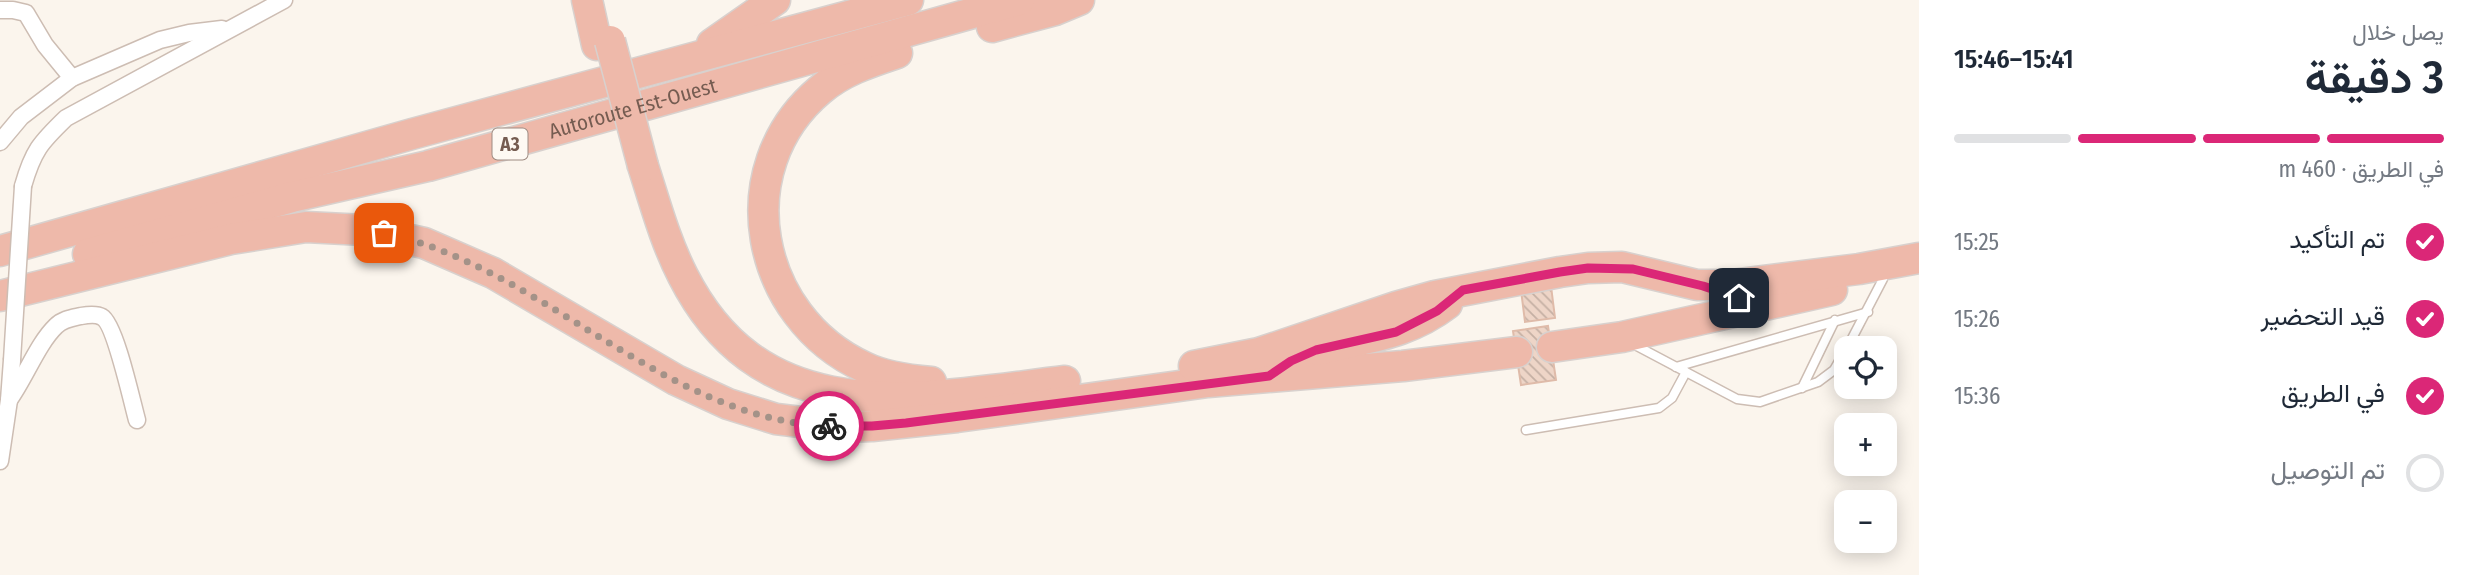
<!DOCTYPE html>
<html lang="ar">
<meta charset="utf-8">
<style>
:root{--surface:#fff;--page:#f2f2f3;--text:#1f2937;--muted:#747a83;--line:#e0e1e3;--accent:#db2777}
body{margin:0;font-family:"Fira Sans Condensed",Vazirmatn,sans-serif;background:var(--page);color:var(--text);direction:rtl;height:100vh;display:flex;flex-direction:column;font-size:26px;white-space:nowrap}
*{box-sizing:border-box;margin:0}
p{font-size:23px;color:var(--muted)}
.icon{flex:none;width:38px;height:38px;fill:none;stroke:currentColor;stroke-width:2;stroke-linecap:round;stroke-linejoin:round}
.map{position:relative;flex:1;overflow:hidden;direction:ltr}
.panel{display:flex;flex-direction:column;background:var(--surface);width:560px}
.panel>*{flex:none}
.controls{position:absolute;left:1834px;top:336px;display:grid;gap:14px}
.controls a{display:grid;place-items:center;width:63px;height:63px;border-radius:14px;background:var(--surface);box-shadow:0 4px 18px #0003;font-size:35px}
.pin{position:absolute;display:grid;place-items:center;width:60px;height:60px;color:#fff;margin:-30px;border-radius:14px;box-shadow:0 4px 10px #0006}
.courier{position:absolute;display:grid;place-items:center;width:70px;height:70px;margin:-35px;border:5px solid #db2777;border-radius:50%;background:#fff;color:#222;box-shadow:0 2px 9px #0007}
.overview em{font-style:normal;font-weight:600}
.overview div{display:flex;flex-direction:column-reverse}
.overview{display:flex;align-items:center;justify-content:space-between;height:119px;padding:0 35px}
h1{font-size:46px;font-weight:600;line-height:52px}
.bar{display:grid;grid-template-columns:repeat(4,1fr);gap:10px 7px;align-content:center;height:84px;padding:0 35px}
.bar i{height:9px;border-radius:5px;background:var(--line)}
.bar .selected{background:var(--accent)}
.bar p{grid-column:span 4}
ol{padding:0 35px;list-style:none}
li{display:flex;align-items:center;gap:21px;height:77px}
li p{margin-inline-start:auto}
li .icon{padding:7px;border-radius:50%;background:var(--accent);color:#fff;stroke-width:4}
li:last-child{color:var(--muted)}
li i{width:38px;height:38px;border:4px solid var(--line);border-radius:50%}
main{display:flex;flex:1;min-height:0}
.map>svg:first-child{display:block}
.building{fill:url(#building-back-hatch);stroke:#dfbba9;stroke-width:2}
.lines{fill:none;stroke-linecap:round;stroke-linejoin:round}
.service-casing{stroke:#cdbdb3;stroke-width:11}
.minor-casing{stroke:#cdbdb3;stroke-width:19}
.motorway-casing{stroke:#d8d1ce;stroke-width:33}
.service{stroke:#fff;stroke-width:8}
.minor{stroke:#fff;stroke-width:16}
.motorway{stroke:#eeb9aa;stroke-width:30}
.minor-bridge-casing{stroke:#cdbdb3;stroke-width:19;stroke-linecap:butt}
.motorway-bridge-casing{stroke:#d8d1ce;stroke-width:33;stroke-linecap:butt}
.minor-bridge{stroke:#fff;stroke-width:16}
.motorway-bridge{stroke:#eeb9aa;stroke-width:30}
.done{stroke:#a49288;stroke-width:7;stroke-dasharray:0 12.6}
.route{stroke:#db2777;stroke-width:9}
.labels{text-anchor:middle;stroke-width:5;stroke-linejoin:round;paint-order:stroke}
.shield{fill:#fef9f3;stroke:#9e8b82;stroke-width:2}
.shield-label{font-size:19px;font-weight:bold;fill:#755c51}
.street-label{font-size:21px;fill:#755c51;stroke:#fef9f3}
</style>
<main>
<section class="panel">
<div class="overview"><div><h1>3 دقيقة</h1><p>يصل خلال</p></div><em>15:41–15:46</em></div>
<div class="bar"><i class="selected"></i><i class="selected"></i><i class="selected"></i><i></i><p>في الطريق · 460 m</p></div>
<ol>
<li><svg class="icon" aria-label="check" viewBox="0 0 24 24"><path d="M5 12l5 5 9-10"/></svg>تم التأكيد<p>15:25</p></li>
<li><svg class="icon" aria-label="check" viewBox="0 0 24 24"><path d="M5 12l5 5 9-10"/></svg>قيد التحضير<p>15:26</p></li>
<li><svg class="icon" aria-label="check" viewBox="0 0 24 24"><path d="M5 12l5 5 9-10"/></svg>في الطريق<p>15:36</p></li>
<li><i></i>تم التوصيل</li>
</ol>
</section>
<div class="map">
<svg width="1919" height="575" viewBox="0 0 1919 575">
<defs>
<pattern id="building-back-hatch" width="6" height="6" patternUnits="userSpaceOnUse" patternTransform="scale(1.75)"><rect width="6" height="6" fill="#eed5c7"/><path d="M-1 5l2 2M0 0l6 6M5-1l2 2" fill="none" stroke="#c5b0a4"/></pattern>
</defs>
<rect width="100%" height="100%" fill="#fbf5ed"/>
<g class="building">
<path d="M1551 286 1555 318 1525 322 1521 290Z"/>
<path d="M1548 326 1556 380 1521 385 1513 331Z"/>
</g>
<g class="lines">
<defs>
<g id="service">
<path d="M1633 344 1737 399 1760 402 1818 382 1834 370 1846 349"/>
<path d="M1847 348 1883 279"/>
<path d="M1676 367 1868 312"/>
<path d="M1802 388 1835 320"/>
<path d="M1526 430 1659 408 1672 398 1686 372"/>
</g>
<g id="minor">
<path d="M0 10H13L26 13 45 45 72 78"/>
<path d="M0 142 21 117 72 78 160 40 189 33 222 29"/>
<path d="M23 186C33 151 40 143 66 118L284 0"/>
<path d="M9 400C25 378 38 343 56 326 63 319 72 318 81 316 87 315 97 314 102 317 115 324 132 402 137 420"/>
<path d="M0 461 9 400 12 360"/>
</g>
<g id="motorway">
<path d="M587 0 597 45"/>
<path d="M992 27 1055 10 1079 0"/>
<path d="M712 44 775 0"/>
<path d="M897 53C870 62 842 71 820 90 726 169 755 317 864 367 884 377 908 380 931 382"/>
<path d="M643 166C655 203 665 241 683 276 764 435 919 398 1065 381"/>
<path d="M0 251 412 134 908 0"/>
<path id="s1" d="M88 254 292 197 428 166 1019 0"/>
<path d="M0 296 231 239 306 227 364 230 424 243 493 273 676 380 728 404 776 419 842 427 872 426 957 417 1208 382 1403 366 1517 352"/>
<path d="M1552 347 1622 337 1832 290"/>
<path d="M1318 350C1366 337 1405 336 1447 304"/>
<path d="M1194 366 1259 353 1396 307 1435 296 1560 272 1588 268 1622 267 1697 285H1731L1859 269 1919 258"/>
</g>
</defs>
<use href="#service" class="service-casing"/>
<use href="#minor" class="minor-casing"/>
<use href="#motorway" class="motorway-casing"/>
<use href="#service" class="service"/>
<use href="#minor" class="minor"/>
<use href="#motorway" class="motorway"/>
<defs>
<path id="minor-bridge" d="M12 360 23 186"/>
<path id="motorway-bridge" d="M610 41 643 166"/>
</defs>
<use href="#minor-bridge" class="minor-bridge-casing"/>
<use href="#motorway-bridge" class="motorway-bridge-casing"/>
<use href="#minor-bridge" class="minor-bridge"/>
<use href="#motorway-bridge" class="motorway-bridge"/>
</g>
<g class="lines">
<path class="done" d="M384 233C543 267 664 420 829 426"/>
<path class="route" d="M829 426H872L906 423 1269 376 1291 361 1316 350 1396 332 1437 311 1463 290 1560 272 1588 268 1633 269 1703 286 1739 298"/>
</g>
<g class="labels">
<rect class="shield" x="492.5" y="128.5" width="35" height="31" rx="5"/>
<g class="shield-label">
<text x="510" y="151">A3</text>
</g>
<g class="street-label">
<text dy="7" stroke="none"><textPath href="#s1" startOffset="564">Autoroute Est-Ouest</textPath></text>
</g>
</g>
</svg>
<div class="controls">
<a><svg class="icon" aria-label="locate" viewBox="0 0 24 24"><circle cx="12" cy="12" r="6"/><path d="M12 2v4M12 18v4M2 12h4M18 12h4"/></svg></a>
<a>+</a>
<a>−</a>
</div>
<div class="pin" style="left:384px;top:233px;background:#ea580c"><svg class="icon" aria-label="bag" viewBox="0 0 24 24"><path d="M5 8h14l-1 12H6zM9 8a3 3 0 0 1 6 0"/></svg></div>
<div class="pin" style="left:1739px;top:298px;background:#1f2937"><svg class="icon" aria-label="home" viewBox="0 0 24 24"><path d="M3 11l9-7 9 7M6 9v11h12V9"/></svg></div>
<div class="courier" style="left:829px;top:426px"><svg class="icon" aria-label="bike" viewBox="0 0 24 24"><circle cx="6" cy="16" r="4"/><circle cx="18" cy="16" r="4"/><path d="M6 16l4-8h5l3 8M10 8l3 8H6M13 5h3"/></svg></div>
</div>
</main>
